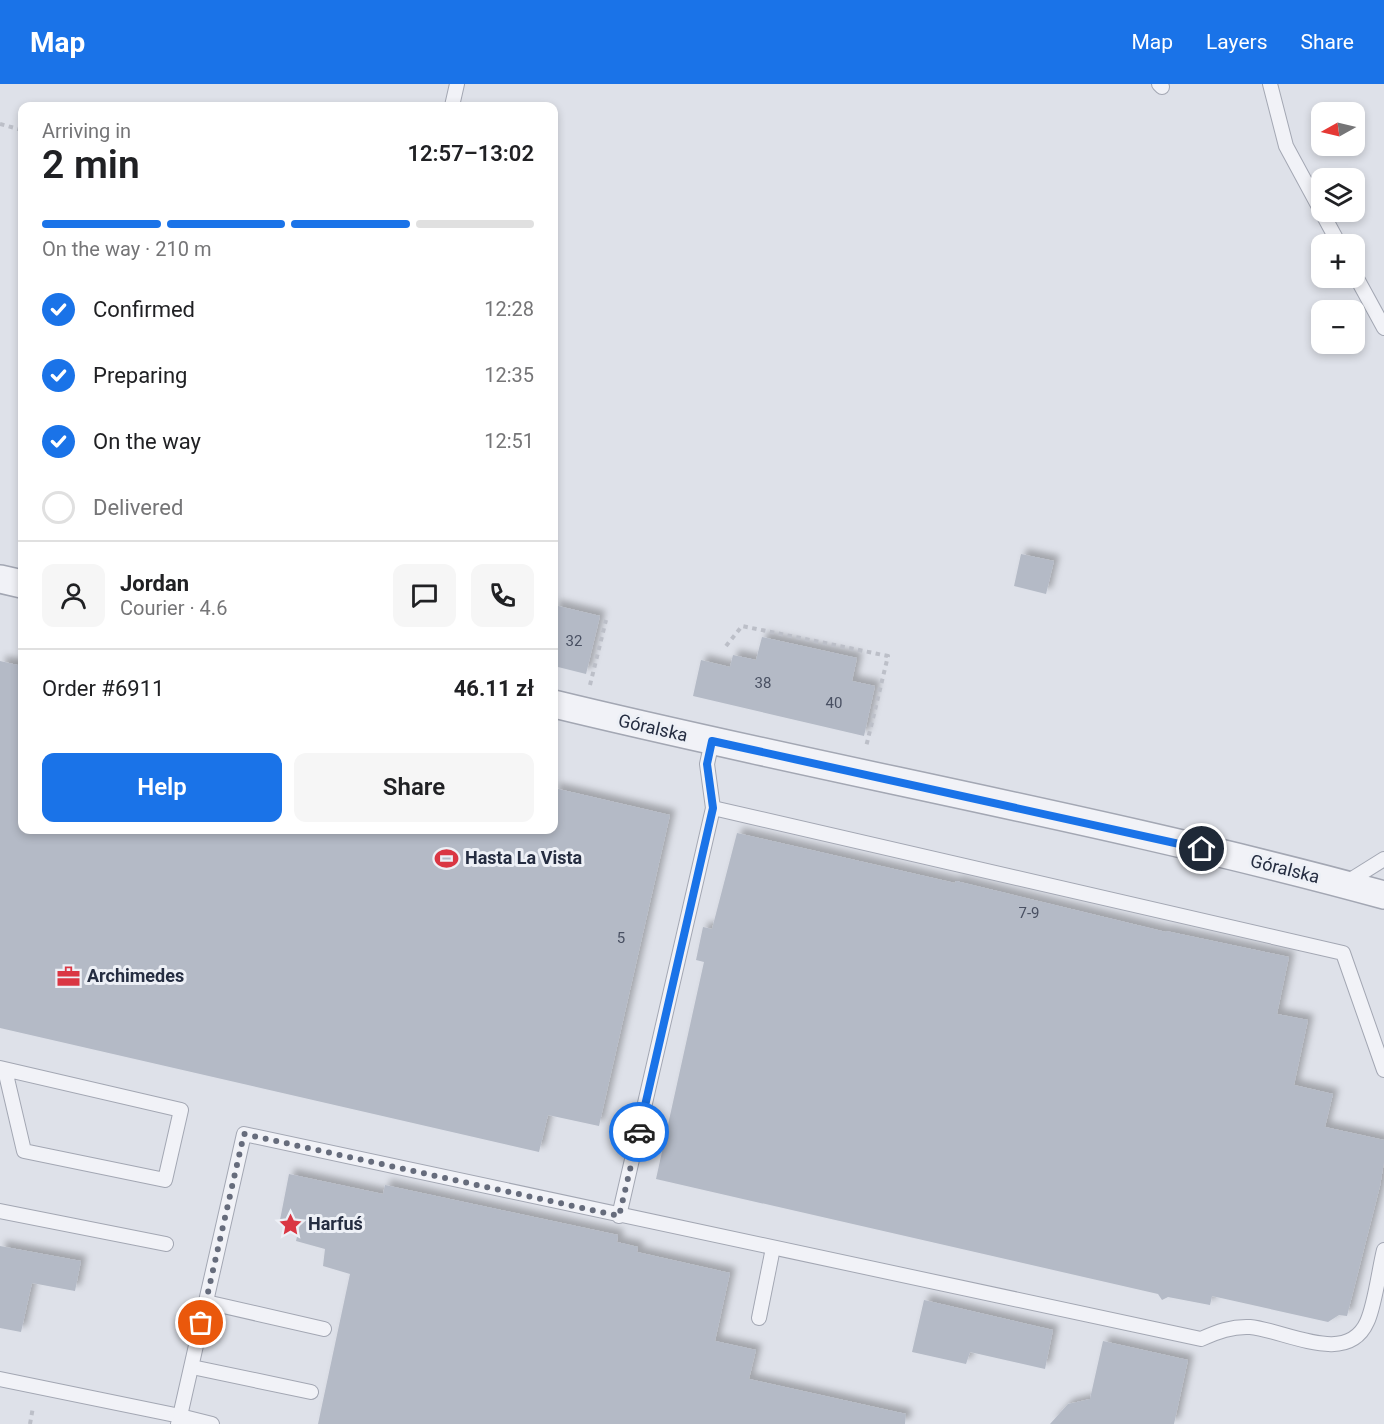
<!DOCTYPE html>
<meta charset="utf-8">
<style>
:root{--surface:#fff;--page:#f6f6f6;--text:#202124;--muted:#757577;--line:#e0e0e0;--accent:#1a73e8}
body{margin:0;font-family:Roboto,sans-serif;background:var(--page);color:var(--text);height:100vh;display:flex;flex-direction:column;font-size:22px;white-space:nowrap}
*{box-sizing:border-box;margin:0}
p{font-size:20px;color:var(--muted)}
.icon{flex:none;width:33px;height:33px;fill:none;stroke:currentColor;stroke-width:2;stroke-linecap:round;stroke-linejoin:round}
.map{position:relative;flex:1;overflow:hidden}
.side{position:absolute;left:18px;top:18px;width:540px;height:732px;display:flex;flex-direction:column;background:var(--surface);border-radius:12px;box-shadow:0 3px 9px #0003}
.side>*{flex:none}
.needle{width:39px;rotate:262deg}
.tools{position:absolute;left:1311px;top:18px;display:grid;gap:12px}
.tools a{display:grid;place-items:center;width:54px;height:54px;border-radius:12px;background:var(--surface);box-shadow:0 3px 9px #0003;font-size:30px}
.pin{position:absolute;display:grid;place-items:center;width:51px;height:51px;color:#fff;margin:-26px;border:3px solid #fff;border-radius:50%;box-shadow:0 2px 6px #0007}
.courier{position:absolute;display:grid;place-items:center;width:60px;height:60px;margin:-30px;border:4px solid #1a73e8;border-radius:50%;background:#fff;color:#222;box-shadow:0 2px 8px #0007}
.headline em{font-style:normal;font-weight:600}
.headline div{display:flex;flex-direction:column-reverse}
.headline{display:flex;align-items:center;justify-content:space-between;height:102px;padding:0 24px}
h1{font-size:39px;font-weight:600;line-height:45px}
.bar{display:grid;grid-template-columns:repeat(4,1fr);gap:9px 6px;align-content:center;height:72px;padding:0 24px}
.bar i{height:8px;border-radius:4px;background:var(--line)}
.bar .on{background:var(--accent)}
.bar p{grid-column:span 4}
.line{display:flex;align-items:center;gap:15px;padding:0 24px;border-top:2px solid var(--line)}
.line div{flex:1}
.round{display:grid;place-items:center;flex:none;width:63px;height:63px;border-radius:12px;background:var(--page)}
ol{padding:0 24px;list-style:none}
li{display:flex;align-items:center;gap:18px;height:66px}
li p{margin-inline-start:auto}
li .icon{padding:6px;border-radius:50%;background:var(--accent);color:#fff;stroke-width:4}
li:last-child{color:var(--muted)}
li i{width:33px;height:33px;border:3px solid var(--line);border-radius:50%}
.button{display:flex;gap:12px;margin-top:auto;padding:12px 24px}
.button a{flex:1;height:69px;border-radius:12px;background:var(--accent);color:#fff;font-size:24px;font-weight:600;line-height:69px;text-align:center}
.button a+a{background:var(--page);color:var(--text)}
header{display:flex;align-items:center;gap:36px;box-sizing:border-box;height:84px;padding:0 30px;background:var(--accent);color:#fff}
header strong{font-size:28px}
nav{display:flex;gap:33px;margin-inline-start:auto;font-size:21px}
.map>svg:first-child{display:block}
.building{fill:#b4bac6;filter:url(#shadow)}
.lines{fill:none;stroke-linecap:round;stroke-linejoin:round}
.lane-casing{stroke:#a3a7b3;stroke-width:16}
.street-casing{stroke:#a3a7b3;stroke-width:30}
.path{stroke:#bcbfc8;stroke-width:4;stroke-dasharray:4.5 4.5;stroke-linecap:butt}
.lane{stroke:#f1f2f7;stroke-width:14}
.street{stroke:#f1f2f7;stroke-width:27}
.done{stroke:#666c7c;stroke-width:6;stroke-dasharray:0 10.8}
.route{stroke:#1a73e8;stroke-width:8}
.labels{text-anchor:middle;stroke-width:6;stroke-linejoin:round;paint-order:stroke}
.number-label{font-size:15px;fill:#495062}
.street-label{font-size:18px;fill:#252d41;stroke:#edf0f6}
.poi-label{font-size:18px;font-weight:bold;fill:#252d41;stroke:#edf0f6;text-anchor:start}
</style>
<header>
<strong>Map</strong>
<nav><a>Map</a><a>Layers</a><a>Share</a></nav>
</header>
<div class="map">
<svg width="1384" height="1340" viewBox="0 0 1384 1340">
<defs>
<filter id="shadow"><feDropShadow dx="5.5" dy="-5.5" stdDeviation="3" flood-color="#0004"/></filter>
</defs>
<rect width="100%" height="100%" fill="#dee1e9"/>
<g class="building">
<path d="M1021 470 1054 477 1046 510 1014 502Z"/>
<path d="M554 521 600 532 586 590 554 582Z"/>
<path d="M762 553 857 574 852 597 875 602 864 652 693 612 701 576 730 583 733 571 756 576Z"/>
<path d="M0 577 22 582V746H554V704L670 731 599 1042 548 1031 539 1068 0 944Z"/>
<path d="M737 749 955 799 956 797 1166 848V847L1289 873 1277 930 1308 936 1294 1001 1333 1010 1325 1043 1384 1056V1078L1380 1102 1347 1232 1339 1231 1328 1238 1212 1212 1210 1221 1168 1213 1162 1216 1158 1210 656 1095 704 878 696 876 703 843 712 845Z"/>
<path d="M289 1090 383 1110 385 1101 618 1151 617 1158 638 1163 637 1168 730 1189 715 1257 756 1266 749 1295 906 1330 905 1340H318L350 1190 323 1182 325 1165 296 1157 300 1140 280 1136Z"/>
<path d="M0 1162 81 1177 75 1207 32 1199 21 1248 0 1244Z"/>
<path d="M924 1216 1053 1246 1045 1285 970 1268 966 1280 912 1268Z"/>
<path d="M1103 1257 1188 1276 1174 1340H1050L1068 1320 1090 1315Z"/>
</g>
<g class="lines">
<defs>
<g id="lane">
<path d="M1159 0 1162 3"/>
<path d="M1270 0 1286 62 1339 160"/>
<path d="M452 22 457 0"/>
<path d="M1354 189 1384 244"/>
<path d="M713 724 1343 869 1384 986"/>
<path d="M1344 800 1384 775"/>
<path d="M0 984 181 1026 165 1096 24 1067 5 986"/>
<path d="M0 1127 166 1160"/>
<path d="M619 1132 713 724 707 680 712 657"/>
<path d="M206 1218 324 1245"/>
<path d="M759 1234 773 1164"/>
<path d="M192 1283 311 1308"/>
<path d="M0 1295 180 1332 178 1340"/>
<path d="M212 1340 180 1332 244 1050 1201 1255C1217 1248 1232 1242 1250 1243 1285 1246 1347 1283 1367 1238 1375 1221 1379 1186 1384 1166"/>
</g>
<g id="street">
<path d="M0 495 22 500"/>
<path d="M554 620C829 687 1110 736 1384 811"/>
</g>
</defs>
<use href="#lane" class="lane-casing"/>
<use href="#street" class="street-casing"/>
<g class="path">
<path d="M0 40 22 46"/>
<path d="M726 562 742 542 888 572 866 663"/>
<path d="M590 601 606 536"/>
<path d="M30 1340 33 1323"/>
</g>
<use href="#lane" class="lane"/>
<use href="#street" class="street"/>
</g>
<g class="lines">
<path class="done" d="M201 1239 244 1050 619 1132 639 1048"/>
<path class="route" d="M639 1048 713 724 707 680 712 657 1202 765"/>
</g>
<defs>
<symbol id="stadium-bare" viewBox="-9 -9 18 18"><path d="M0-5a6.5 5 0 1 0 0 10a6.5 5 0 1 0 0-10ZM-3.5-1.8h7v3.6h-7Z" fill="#da3643" stroke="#edf0f6" stroke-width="2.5" paint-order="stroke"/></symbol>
<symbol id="office-bare" viewBox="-9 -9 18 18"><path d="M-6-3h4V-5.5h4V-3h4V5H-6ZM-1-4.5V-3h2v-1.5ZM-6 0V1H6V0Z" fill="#da3643" stroke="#edf0f6" stroke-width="2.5" paint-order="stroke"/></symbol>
<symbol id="sight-bare" viewBox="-9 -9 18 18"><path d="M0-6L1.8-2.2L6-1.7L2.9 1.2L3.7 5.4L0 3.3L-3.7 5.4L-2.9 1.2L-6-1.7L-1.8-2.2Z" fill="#da3643" stroke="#edf0f6" stroke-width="2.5" paint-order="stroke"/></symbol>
</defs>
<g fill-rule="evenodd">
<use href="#stadium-bare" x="430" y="758" width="33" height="33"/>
<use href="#office-bare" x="52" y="876" width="33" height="33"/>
<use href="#sight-bare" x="274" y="1124" width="33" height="33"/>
</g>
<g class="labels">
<g class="number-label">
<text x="574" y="562">32</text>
<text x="763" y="604">38</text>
<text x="834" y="624">40</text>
<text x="1029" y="834">7-9</text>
<text x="621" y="859">5</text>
</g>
<g class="street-label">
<text transform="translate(653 644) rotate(13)" y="6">Góralska</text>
<text transform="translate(1285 785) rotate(14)" y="6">Góralska</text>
</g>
<g class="poi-label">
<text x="465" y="780">Hasta La Vista</text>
<text x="87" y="898">Archimedes</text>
<text x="308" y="1146">Harfuś</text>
</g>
</g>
</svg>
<div class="tools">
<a><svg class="needle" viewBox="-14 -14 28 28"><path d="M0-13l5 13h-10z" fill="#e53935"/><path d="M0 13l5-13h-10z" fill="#757577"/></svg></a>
<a><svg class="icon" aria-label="layers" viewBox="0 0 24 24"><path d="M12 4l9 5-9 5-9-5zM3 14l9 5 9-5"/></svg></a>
<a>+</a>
<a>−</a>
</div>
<div class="pin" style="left:201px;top:1239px;background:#ea580c"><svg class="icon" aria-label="bag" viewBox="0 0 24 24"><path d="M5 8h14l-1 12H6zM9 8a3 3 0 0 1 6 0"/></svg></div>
<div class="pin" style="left:1202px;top:765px;background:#1f2937"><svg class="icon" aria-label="home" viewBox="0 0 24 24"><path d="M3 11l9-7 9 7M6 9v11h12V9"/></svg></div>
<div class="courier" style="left:639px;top:1048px"><svg class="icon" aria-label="car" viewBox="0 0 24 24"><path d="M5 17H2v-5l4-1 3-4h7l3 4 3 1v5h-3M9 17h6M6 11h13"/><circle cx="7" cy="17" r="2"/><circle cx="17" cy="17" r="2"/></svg></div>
<section class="side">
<div class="headline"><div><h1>2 min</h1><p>Arriving in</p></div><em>12:57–13:02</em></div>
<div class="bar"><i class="on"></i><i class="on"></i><i class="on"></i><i></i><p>On the way · 210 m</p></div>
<ol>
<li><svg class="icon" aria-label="check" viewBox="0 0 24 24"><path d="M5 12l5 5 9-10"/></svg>Confirmed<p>12:28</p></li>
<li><svg class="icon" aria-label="check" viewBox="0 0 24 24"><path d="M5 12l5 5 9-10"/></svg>Preparing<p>12:35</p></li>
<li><svg class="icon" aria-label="check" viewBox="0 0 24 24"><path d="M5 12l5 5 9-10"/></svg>On the way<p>12:51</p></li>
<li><i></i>Delivered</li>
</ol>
<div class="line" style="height:108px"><a class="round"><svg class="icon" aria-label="person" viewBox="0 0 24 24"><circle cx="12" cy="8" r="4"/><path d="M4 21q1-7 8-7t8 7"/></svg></a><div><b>Jordan</b><p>Courier · 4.6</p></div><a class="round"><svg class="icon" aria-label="chat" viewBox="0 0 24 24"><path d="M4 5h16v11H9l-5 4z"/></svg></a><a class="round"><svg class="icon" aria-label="phone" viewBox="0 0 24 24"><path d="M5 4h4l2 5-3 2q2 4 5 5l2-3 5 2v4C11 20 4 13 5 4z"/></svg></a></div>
<div class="line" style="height:78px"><div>Order #6911</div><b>46.11 zł</b></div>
<div class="button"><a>Help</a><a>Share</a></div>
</section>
</div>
